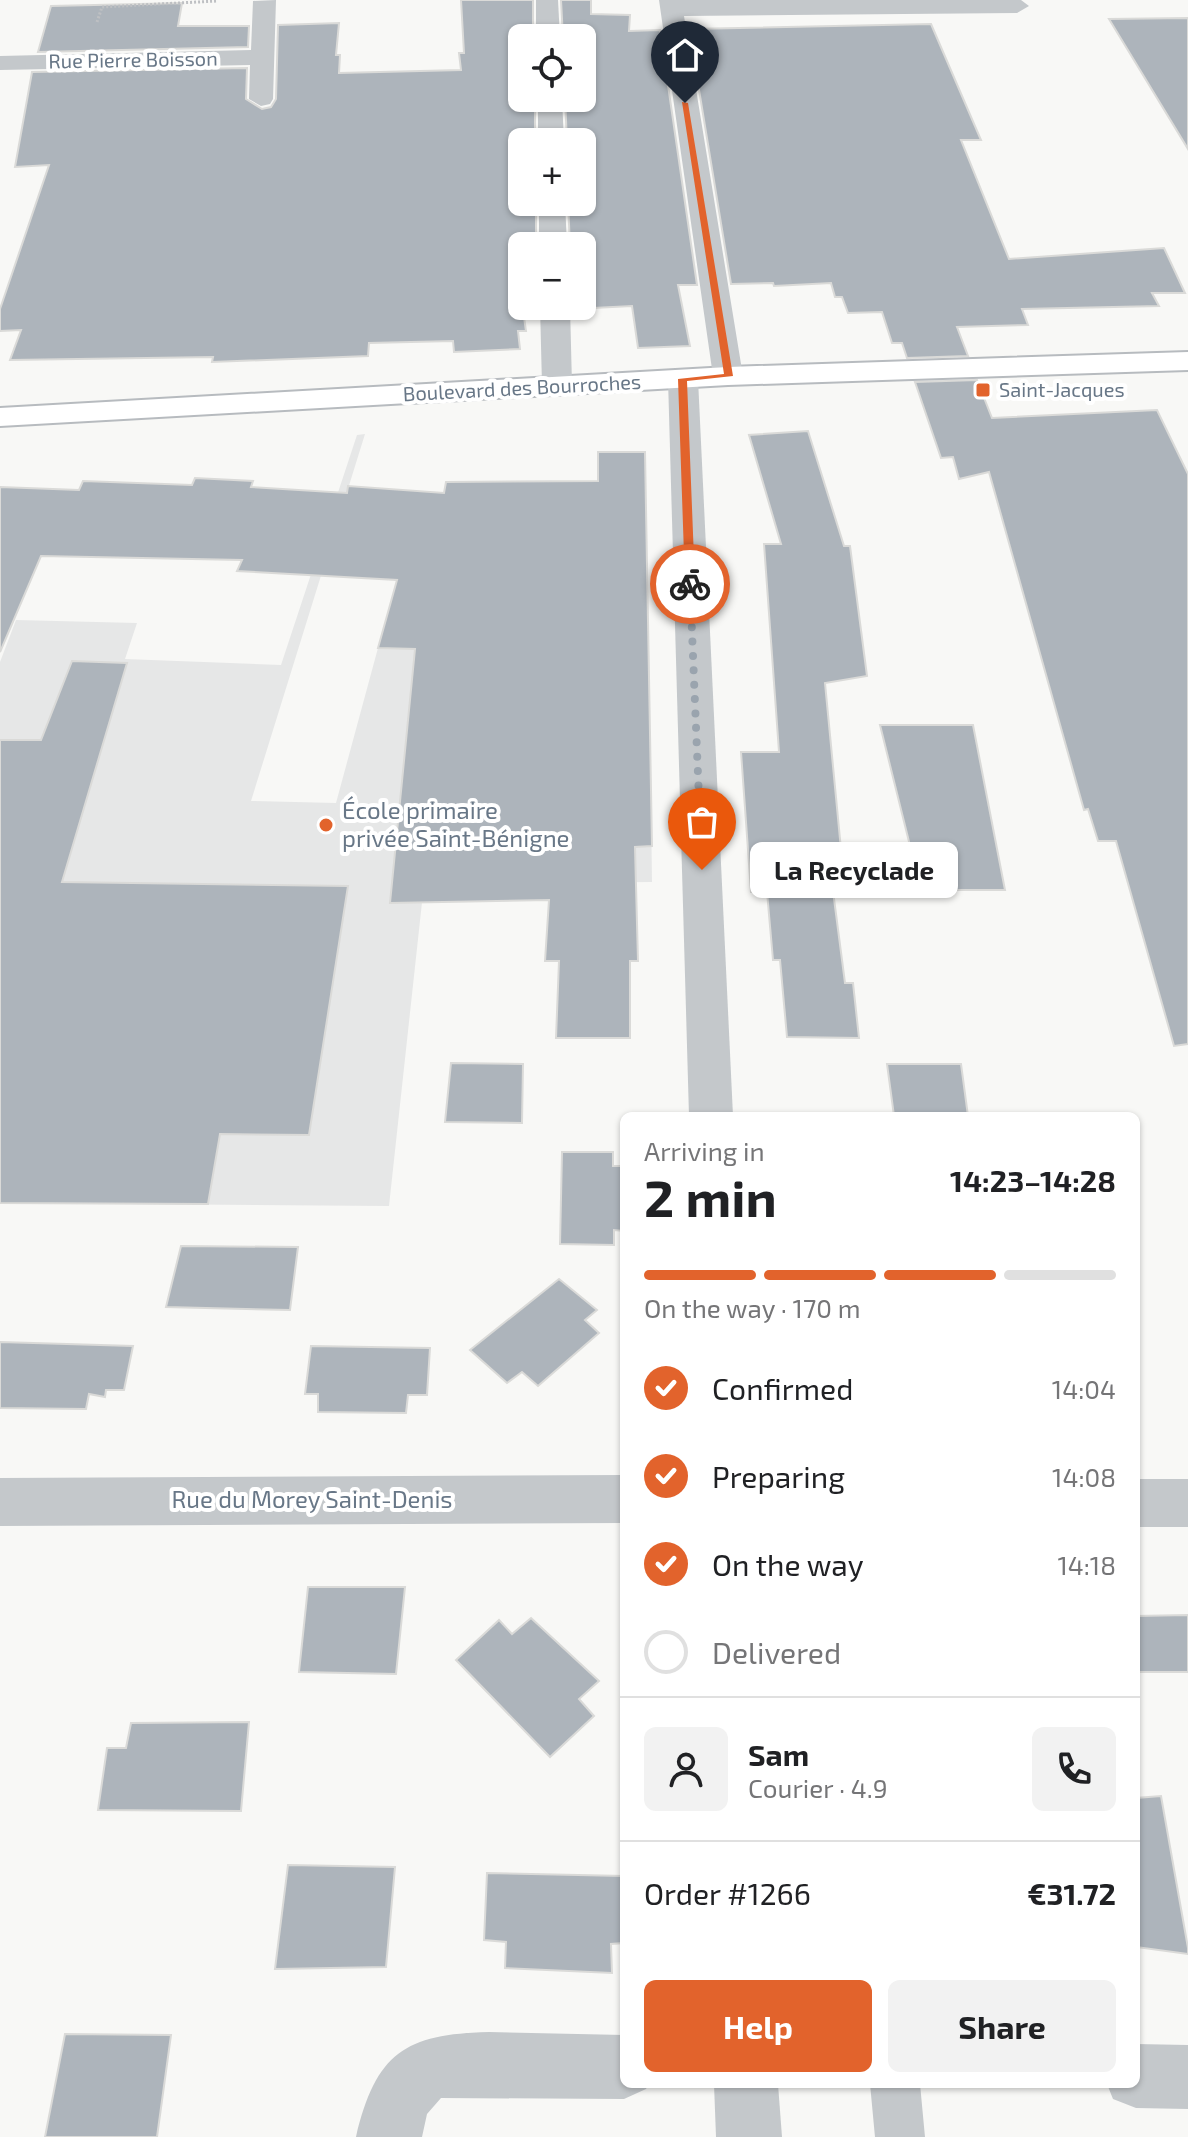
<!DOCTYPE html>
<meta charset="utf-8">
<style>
:root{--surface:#fff;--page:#f2f2f2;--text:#202124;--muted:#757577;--line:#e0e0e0;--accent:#e2632c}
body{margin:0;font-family:"Exo 2",sans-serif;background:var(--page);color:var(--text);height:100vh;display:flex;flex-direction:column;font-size:30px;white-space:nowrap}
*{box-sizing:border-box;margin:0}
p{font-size:26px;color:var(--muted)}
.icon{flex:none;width:44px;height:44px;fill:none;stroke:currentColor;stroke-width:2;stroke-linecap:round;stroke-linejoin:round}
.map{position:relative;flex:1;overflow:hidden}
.details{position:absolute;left:620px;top:1112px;width:520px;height:976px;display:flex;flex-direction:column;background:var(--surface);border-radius:12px;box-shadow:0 2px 6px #0004}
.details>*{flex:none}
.fabs{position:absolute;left:508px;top:24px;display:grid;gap:16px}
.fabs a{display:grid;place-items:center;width:88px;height:88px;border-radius:12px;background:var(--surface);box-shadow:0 2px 6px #0004;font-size:40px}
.pin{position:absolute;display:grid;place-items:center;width:68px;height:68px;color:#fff;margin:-82px -34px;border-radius:50% 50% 50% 0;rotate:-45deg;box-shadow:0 0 8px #0007}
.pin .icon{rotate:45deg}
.courier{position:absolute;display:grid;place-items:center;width:80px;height:80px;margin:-40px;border:6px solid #e2632c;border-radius:50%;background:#fff;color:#222;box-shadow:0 2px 10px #0007}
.bubble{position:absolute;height:56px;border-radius:12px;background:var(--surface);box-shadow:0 2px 6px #0004;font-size:26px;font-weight:700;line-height:56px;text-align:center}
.summary em{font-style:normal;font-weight:700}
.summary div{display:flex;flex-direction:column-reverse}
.summary{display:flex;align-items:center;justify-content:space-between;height:136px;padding:0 24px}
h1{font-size:52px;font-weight:700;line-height:60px}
.bar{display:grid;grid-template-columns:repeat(4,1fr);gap:12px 8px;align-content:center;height:96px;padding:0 24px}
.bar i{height:10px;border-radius:6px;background:var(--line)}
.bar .active{background:var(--accent)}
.bar p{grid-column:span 4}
.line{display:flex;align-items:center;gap:20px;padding:0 24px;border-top:2px solid var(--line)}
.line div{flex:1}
.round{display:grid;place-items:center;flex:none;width:84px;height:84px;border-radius:12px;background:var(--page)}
ol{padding:0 24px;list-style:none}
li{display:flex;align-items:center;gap:24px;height:88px}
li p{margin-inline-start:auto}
li .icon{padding:8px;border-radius:50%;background:var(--accent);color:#fff;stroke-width:4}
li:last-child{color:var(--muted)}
li i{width:44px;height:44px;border:4px solid var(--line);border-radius:50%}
.primary-button{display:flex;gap:16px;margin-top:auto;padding:16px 24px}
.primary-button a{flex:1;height:92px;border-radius:12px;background:var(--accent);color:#fff;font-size:32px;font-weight:700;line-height:92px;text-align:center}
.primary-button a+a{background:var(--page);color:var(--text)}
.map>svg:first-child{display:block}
.built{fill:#e6e7e7}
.building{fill:#adb4bb;stroke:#dadad8;stroke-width:2}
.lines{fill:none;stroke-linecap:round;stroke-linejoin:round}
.primary-casing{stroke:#b7bbbf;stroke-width:4}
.path{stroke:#bec0c3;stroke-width:3;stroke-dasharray:2 2;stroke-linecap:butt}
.lane{fill:#c4c8cb;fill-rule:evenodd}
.street{fill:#c4c8cb;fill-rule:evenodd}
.primary{fill:#fff;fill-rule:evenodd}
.route{fill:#e2632c}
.done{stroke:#9aa4ae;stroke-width:8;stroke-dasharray:0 14.4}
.poi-dot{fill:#e2632c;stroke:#fff;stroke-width:3}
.labels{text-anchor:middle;stroke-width:8;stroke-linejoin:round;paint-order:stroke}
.far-street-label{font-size:20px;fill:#687787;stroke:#fff}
.far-poi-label{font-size:20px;fill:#687787;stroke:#fff;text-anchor:start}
.poi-label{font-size:24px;fill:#687787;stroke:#fff;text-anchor:start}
.street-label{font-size:24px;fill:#687787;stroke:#fff}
</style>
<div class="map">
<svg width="1188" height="2137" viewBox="0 0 1188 2137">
<rect width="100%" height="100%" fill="#f8f8f6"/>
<path class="built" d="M365 434 251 801 336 803 378 648 649 651 652 882 424 884 389 1206 0 1203V662L16 620 137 623 125 659 281 665 357 435Z"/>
<g class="building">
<path d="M461 0H533V38H522V98H535V142H522V202H536V246H522V306H537V310H523L526 331H518L520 349 454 352 453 341 369 343 368 356 212 362 213 357 10 360 21 330 0 331V309L49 165 15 167 32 72 247 68 246 99 262 109 271 107 276 99 278 25 339 23 336 55H340L339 73 461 70 459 53H464Z"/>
<path d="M561 0H591V14L630 15 629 31 660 30 697 285H678L690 346 638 348 632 306 573 309 582 306V246H570L568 202H582V142H567L565 98H582V38H563Z"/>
<path d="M182 3 178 26H249L248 47 38 52 51 6Z"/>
<path d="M1188 18V149L1109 19Z"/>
<path d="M931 24 981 140H961L1009 259 1164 248 1185 293H1152L1159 306 1022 309 1028 325 957 327 968 356 907 358 902 343H892L882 312 848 313 842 297H835L831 283 774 286 773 283 731 284 689 29Z"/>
<path d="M977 380 992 418 1157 410 1188 474V1044L1174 1046 1116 841H1098L1088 809 1084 810 989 472 959 479 953 457 941 458 915 382Z"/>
<path d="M808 431 844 546H850L867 676 825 683 845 891H833L845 983H853L859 1038 787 1037 780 960H773L767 892H751L741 752H779L764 544H781L749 435Z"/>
<path d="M598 452H645L652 846 635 847 638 961H630V1038H556L559 961H545L549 900 390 903 415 649 378 648 397 580 237 571 242 560 41 556 0 652V487L79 490 83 481 192 485 195 478 253 481 251 487 347 493 348 486 444 493 446 482 598 481Z"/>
<path d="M72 661 127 663 62 882 348 886 309 1135 220 1134 208 1204 0 1203V740H41Z"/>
<path d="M880 725H973L1005 890H921Z"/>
<path d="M451 1063 523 1064 522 1123 445 1122Z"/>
<path d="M887 1064H961L968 1116H894Z"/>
<path d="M562 1152H613V1166H624V1231L614 1230V1245L560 1244Z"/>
<path d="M181 1246 298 1247 290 1310 166 1307Z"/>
<path d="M559 1279 597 1310 585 1320 599 1333 538 1386 522 1372 507 1383 470 1350Z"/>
<path d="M0 1342 133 1346 124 1390H106L105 1397 89 1394 86 1409 0 1408Z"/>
<path d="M311 1346 430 1348 427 1395H408L406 1413 318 1412V1394H305Z"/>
<path d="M308 1587H405L396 1674 299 1672Z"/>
<path d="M1188 1615V1672H1136V1616Z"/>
<path d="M531 1618 599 1681 579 1699 594 1716 550 1757 456 1660 499 1620 512 1634Z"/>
<path d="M249 1722 241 1811 98 1810 107 1748H126L131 1723Z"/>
<path d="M1161 1796 1188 1948V1954L1136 1947V1798Z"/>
<path d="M288 1865 395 1867 386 1967 275 1969Z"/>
<path d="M487 1873 624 1876V1943L611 1944 612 1973 505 1968 506 1942 484 1940Z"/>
<path d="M65 2034 171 2035 157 2137H45Z"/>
</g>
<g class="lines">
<defs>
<path id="primary" d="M1188 352V370L728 385 0 426V408L728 367Z"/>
</defs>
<use href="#primary" class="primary-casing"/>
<path class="path" d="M97 22 102 7 217 1"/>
<path class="lane" d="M870 2084H920L925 2137H875Z"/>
<g class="street">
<path d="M276 0 273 99 270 104 261 106 249 99 250 65 0 70V56L251 50 253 1Z"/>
<path d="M536 0H558L560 38H536Z"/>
<path d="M659 0H1021L1029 6 1017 13 684 16 743 376 739 382H717L713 376Z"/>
<path d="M538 98H562L564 142H538Z"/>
<path d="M539 202H565L567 246H539Z"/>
<path d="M540 306H570L572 385 568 391H546L542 385Z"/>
<path d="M683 370 694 373 698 379 733 1116H689L668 379 672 373Z"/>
<path d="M624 1475V1523L0 1526V1478Z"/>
<rect x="1136" y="1479" width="52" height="48"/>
<path d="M489 2032 624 2035V2084H649L646 2089 624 2099 441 2098 427 2114 422 2137H356C376 2053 405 2034 489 2032Z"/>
<path d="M1136 2044 1188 2045V2109L1136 2108 1113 2099 1107 2084H1136Z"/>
<path d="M714 2084H778L782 2137H716Z"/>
</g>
<use href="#primary" class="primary"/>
</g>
<path class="route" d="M682 102 688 103 733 376 687 381 695 584 690 587 685 584 678 379 724 374Z"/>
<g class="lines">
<path class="done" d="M690 584 702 870"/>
</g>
<g class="poi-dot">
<rect x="975" y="382" width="16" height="16" rx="4"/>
<circle cx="326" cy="825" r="8"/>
</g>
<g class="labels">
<g class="far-street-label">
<text transform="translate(133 60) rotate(-1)" y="7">Rue Pierre Boisson</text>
<text transform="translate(522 388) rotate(-3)" y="7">Boulevard des Bourroches</text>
</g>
<g class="far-poi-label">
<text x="999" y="397">Saint-Jacques</text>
</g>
<g class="poi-label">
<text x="342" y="819">École primaire<tspan x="342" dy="28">privée Saint-Bénigne</tspan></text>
</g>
<g class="street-label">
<text x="312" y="1508">Rue du Morey Saint-Denis</text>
</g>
</g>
</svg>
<div class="fabs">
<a><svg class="icon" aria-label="locate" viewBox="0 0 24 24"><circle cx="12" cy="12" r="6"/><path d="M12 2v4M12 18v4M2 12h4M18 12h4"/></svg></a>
<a>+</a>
<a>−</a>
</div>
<div class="pin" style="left:702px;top:870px;background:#ea580c"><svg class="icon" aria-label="bag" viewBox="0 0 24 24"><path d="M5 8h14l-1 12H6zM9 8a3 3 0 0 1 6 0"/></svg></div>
<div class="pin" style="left:685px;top:103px;background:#1f2937"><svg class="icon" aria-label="home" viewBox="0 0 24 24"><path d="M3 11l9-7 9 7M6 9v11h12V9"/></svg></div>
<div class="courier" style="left:690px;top:584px"><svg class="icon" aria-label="bike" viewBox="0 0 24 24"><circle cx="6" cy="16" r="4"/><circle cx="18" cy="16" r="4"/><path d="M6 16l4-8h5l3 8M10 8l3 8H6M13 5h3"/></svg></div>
<div class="bubble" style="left:750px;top:842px;width:208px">La Recyclade</div>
<section class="details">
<div class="summary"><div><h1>2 min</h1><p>Arriving in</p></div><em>14:23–14:28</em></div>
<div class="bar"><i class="active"></i><i class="active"></i><i class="active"></i><i></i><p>On the way · 170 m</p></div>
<ol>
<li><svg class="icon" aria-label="check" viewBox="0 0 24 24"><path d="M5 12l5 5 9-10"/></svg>Confirmed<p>14:04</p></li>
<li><svg class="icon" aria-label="check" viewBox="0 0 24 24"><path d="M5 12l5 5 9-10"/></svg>Preparing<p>14:08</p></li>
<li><svg class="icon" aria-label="check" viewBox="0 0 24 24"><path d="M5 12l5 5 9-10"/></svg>On the way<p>14:18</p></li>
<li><i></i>Delivered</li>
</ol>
<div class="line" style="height:144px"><a class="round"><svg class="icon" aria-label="person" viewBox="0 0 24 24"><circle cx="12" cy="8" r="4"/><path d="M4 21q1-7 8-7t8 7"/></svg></a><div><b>Sam</b><p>Courier · 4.9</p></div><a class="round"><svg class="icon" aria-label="phone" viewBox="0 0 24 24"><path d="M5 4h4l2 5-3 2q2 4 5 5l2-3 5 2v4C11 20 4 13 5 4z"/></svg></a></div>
<div class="line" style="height:104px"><div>Order #1266</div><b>€31.72</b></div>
<div class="primary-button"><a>Help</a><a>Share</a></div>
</section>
</div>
